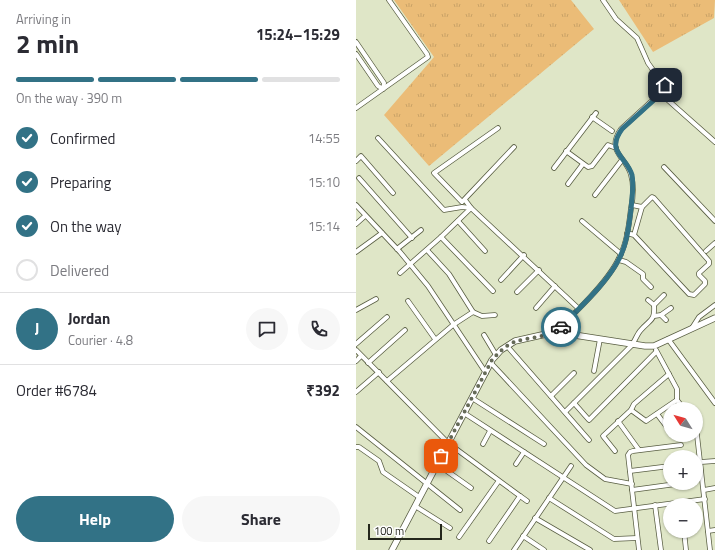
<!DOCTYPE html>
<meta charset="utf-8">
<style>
:root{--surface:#fff;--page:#f7f7f7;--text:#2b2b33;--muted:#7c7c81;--line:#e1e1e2;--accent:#327286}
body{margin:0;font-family:"Titillium Web",sans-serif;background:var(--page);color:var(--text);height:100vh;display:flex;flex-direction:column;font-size:15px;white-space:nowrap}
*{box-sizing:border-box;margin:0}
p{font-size:13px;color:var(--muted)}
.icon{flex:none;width:22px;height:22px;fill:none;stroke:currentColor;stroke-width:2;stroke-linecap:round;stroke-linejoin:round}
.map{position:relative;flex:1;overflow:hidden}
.side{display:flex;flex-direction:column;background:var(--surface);width:356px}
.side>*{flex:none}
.needle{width:26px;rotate:307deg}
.controls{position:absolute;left:307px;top:402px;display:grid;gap:8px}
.controls a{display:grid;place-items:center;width:40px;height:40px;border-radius:50%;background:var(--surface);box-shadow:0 1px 3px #0004;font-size:20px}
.scale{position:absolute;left:12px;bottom:10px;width:74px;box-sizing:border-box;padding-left:4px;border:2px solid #24271b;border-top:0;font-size:11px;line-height:14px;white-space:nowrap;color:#24271b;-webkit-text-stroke:3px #fff;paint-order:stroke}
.pin{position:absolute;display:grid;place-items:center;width:34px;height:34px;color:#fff;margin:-17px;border-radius:8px;box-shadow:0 2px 6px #0006}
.courier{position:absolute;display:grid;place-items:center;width:40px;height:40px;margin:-20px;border:3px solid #327286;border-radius:50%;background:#fff;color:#222;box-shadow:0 1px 5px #0007}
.summary em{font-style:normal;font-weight:700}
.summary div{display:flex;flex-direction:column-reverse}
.summary{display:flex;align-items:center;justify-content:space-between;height:68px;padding:0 16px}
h1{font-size:26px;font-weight:700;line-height:30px}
.bar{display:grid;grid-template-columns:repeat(4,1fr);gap:6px 4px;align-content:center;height:48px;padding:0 16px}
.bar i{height:5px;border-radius:3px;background:var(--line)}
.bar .active{background:var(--accent)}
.bar p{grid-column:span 4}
.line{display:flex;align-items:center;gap:10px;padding:0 16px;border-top:1px solid var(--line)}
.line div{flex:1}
.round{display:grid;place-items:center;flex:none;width:42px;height:42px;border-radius:21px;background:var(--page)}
ol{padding:0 16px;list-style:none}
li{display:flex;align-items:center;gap:12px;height:44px}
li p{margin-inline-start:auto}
li .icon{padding:4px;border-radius:50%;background:var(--accent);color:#fff;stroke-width:4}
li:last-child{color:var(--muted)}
li i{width:22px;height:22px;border:2px solid var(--line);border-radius:50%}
.cta{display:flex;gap:8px;margin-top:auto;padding:8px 16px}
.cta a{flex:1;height:46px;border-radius:24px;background:var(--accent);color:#fff;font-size:16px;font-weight:700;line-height:46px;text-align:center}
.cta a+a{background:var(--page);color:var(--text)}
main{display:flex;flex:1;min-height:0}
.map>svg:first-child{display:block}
.grass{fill:url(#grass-tufts)}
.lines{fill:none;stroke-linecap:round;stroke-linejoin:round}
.street-casing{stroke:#595e43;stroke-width:5.5}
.secondary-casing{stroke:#595e43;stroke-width:7}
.street{stroke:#fff;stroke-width:4}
.secondary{stroke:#fff;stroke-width:5.5}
.done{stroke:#656a57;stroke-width:4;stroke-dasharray:0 7.2}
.route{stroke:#327286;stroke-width:5}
</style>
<main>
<section class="side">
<div class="summary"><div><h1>2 min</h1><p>Arriving in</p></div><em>15:24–15:29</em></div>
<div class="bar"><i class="active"></i><i class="active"></i><i class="active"></i><i></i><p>On the way · 390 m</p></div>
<ol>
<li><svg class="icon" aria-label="check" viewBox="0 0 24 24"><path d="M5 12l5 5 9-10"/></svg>Confirmed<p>14:55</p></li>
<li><svg class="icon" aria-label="check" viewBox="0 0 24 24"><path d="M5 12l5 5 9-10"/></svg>Preparing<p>15:10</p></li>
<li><svg class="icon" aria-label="check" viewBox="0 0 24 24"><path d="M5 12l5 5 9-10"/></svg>On the way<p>15:14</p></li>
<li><i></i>Delivered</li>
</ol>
<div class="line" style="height:72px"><b class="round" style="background:var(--accent);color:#fff">J</b><div><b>Jordan</b><p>Courier · 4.8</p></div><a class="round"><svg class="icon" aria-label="chat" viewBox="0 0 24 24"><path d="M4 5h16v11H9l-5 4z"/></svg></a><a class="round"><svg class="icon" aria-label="phone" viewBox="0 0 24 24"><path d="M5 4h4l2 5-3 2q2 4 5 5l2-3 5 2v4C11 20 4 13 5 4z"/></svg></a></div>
<div class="line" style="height:52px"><div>Order #6784</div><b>₹392</b></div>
<div class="cta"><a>Help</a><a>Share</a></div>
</section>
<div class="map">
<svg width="359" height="550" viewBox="0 0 359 550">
<defs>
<pattern id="grass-tufts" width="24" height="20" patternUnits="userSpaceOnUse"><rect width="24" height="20" fill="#ebbc77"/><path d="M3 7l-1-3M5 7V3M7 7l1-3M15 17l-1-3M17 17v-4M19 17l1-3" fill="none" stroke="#c9a266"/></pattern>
</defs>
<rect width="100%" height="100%" fill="#dfe6c7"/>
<g class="grass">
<path d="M38 0H215L238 29 73 166 28 115 78 57Z"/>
<path d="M263 0H359L358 18 297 52Z"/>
</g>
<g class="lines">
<defs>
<g id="street">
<path d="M0 42 28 83 27 89 22 86 0 54"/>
<path d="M305 94 359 142"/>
<path d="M0 108 72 57 71 54 33 0"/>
<path d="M236 117 256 131"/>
<path d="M142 128 78 173 106 202 158 147"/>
<path d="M22 138 88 210 106 207 115 208 222 308"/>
<path d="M210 151 232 167 236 166 252 145 260 148"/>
<path d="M0 161 5 156 37 193"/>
<path d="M308 167 359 221"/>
<path d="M198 168 240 113"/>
<path d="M3 178 56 238"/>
<path d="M212 184 227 164"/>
<path d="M239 195 266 160"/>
<path d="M0 205 44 252 72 286 130 373"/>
<path d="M276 205 286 207"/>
<path d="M102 221 129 251"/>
<path d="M226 221 265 254"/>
<path d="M0 224 9 216"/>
<path d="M271 233 278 235 333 294 338 295 349 284V281L343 275V273L353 264V261L298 198 296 197 286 207 278 235"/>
<path d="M85 237 137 291"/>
<path d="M41 249 65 230"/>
<path d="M350 251 359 243"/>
<path d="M0 252 26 233"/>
<path d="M263 260 270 262 287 274V279L295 287"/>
<path d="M44 273 85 237 115 208 109 200"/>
<path d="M145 280 168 255"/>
<path d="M161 292 183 270"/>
<path d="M292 300 298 305"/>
<path d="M52 301 79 339"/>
<path d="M180 308 199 286"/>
<path d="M0 310 20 299"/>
<path d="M117 312 126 316 139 315"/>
<path d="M305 315 310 320"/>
<path d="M298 316 305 315 315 308"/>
<path d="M336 328 343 317 359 305"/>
<path d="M199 332C218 314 252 282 263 258 271 243 273 225 275 208 277 198 278 185 275 175 271 157 249 152 265 129L310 88 292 63 281 38 260 19 247 0"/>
<path d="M128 335 140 355"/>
<path d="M312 339 359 403"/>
<path d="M0 344 31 317"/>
<path d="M151 346 233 440"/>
<path d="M0 350 92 443 164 496 133 541"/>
<path d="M300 350 321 389V400L328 409"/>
<path d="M0 361 5 356"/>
<path d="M12 363 49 330"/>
<path d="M135 363 230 465 249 479 276 484"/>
<path d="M238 371 244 339"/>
<path d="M31 381 97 325 117 312 93 274 71 250"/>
<path d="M0 392 23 372"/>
<path d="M195 396 218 373"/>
<path d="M116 398 188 444"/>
<path d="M218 403 233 420 300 352"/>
<path d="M275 410 278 404 313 374"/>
<path d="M210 411 276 345C279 340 281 335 284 331 294 319 299 322 298 305L308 295"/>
<path d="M108 413 259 511 349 499"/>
<path d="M301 414 314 431"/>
<path d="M262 421 283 450"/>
<path d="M340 426 354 550"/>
<path d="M0 427 104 510"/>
<path d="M127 444 134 431"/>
<path d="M0 447H3L23 461 27 472 63 497"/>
<path d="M259 451 247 436 275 410 290 421 321 400"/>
<path d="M345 462 359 461"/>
<path d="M81 464 115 488"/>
<path d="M160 464 168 452"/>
<path d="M274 471 314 466"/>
<path d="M276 490 327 483"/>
<path d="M348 490 359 488"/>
<path d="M164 496 171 501"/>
<path d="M193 498 258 539 281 538"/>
<path d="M299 505 305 550"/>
<path d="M59 506 94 528"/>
<path d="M179 518 234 550"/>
<path d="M328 531 330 550"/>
<path d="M352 531 359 530"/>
<path d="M167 536 188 550"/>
<path d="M103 537 142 482"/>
<path d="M158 550 215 466"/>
<path d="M283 550 272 455 274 452 277 451 325 445"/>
</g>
<path id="secondary" d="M36 550 136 360 145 350 159 341 199 332 289 346H298L359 318"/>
</defs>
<use href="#street" class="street-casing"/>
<use href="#secondary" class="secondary-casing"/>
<use href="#street" class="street"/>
<use href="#secondary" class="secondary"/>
</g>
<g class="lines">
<path class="done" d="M85 456 136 360C143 352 151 344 161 341 175 337 194 337 205 327"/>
<path class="route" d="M205 327C223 308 251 283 263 259 271 244 273 225 275 209 276 198 278 186 276 175 271 157 249 152 266 129L308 91 310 88 309 85"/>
</g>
</svg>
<div class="controls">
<a><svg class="needle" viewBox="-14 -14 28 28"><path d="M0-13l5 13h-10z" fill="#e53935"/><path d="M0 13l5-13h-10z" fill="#7c7c81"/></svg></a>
<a>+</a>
<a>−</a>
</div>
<div class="scale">100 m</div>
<div class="pin" style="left:85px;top:456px;background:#ea580c"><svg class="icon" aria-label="bag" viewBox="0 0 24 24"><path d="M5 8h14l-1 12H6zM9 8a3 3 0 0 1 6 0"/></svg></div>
<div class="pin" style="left:309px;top:85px;background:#1f2937"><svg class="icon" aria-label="home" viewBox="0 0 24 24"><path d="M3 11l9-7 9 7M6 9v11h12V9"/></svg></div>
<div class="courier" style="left:205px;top:327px"><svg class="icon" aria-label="car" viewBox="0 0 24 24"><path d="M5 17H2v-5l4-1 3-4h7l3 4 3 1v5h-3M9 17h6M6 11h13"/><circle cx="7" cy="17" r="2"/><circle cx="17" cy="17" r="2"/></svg></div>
</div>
</main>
